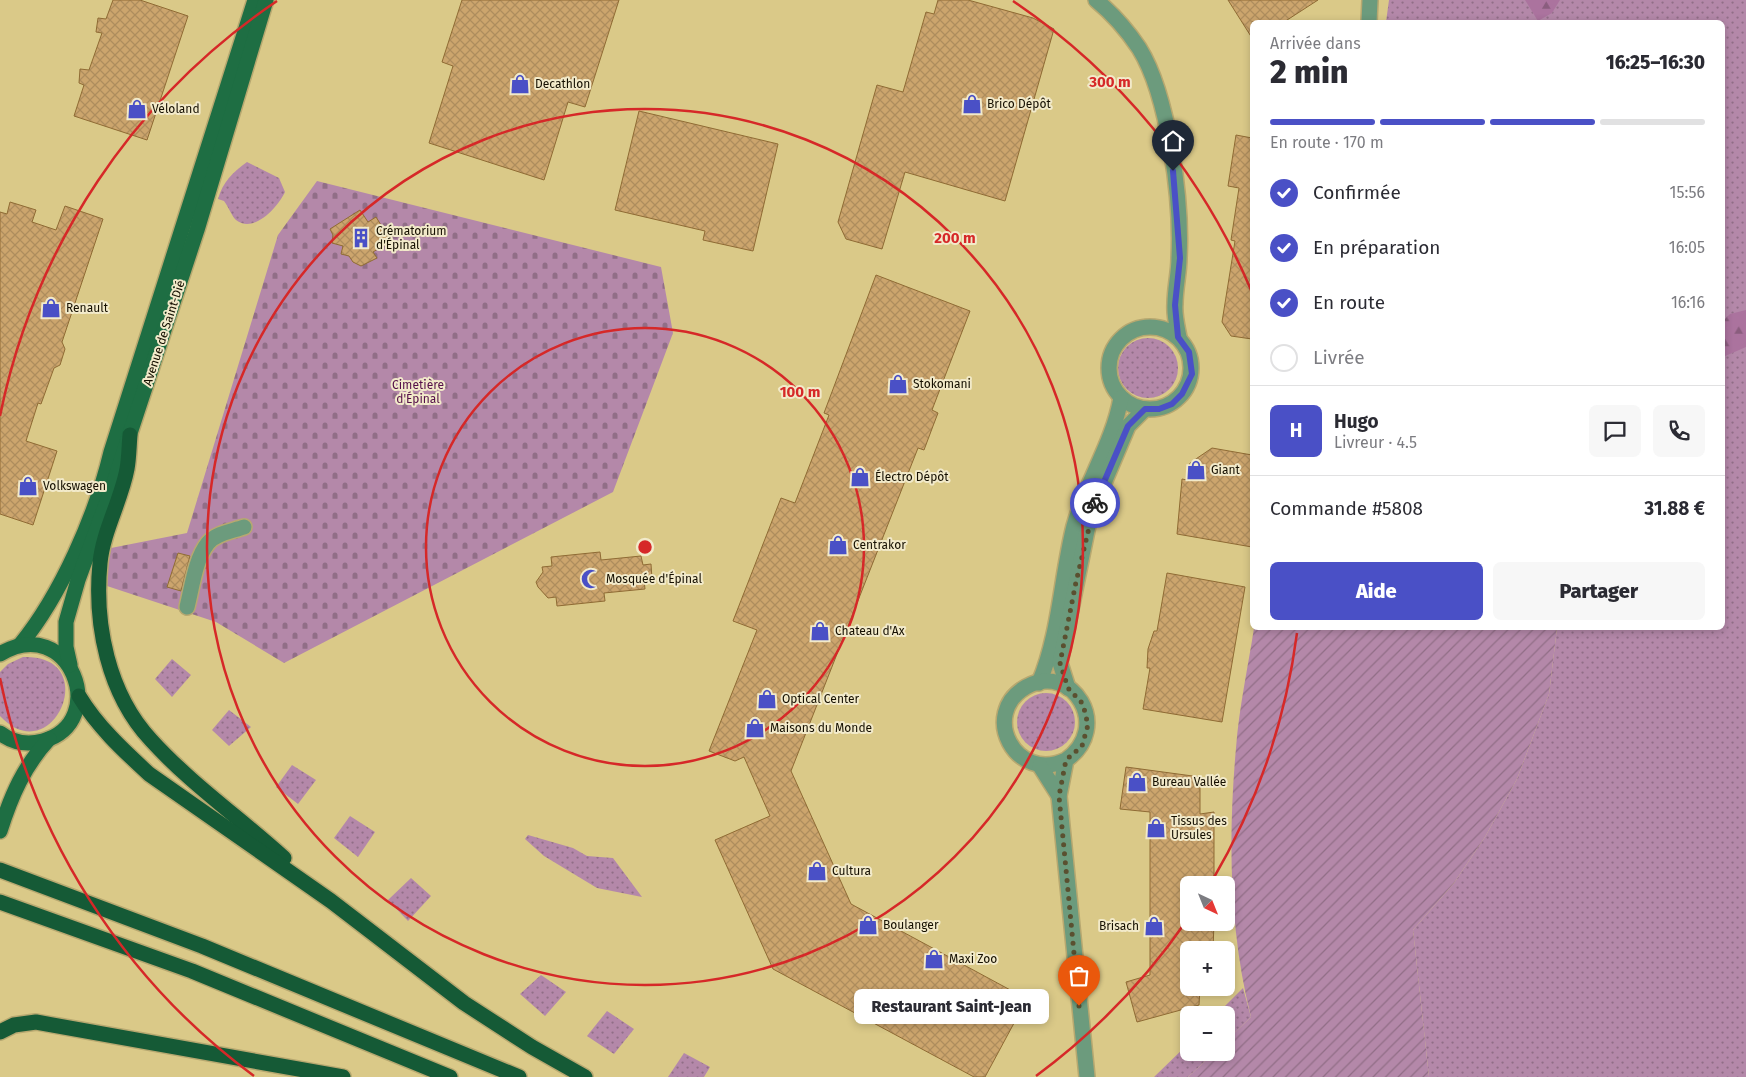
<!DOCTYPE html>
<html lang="fr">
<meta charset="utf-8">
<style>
:root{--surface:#fff;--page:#f7f7f7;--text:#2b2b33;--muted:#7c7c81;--line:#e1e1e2;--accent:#4a50c6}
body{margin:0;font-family:"Fira Sans",sans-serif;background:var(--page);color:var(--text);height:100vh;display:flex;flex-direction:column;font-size:19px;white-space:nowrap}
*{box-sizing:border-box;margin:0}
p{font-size:16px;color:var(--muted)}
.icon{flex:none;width:28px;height:28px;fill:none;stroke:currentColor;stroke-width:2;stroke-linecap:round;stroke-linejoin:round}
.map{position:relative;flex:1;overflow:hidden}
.drawer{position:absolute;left:1250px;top:20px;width:475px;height:610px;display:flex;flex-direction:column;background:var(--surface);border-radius:8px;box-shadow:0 2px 8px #0003}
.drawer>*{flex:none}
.needle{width:32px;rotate:137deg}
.controls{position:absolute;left:1180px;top:876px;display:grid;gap:10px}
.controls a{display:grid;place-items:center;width:55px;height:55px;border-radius:8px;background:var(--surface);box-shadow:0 2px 8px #0003;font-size:25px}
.pin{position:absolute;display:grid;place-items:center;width:42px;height:42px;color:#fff;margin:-51px -21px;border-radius:50% 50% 50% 0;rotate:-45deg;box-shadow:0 0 5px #0007}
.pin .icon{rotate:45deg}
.courier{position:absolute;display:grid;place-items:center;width:50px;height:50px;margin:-25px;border:4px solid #4a50c6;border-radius:50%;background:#fff;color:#222;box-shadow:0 1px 6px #0007}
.bubble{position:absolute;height:35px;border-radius:8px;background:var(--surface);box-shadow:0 2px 8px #0003;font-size:16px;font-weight:800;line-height:35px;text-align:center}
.summary em{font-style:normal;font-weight:800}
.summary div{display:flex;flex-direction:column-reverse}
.summary{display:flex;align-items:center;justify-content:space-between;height:85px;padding:0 20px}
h1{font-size:32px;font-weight:800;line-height:38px}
.bar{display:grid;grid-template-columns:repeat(4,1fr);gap:8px 5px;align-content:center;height:60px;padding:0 20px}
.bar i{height:6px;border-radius:4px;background:var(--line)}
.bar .current{background:var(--accent)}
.bar p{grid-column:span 4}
.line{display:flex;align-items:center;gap:12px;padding:0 20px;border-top:1px solid var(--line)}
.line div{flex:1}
.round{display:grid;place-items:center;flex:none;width:52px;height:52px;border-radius:8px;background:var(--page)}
ol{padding:0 20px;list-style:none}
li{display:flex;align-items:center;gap:15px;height:55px}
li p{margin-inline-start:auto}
li .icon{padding:5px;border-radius:50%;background:var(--accent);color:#fff;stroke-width:4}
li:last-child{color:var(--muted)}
li i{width:28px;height:28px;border:2px solid var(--line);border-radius:50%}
.button{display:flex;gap:10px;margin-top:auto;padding:10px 20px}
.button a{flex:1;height:58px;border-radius:8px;background:var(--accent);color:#fff;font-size:20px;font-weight:800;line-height:58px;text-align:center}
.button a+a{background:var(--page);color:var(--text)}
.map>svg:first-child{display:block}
.grass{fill:url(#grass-dots)}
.forest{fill:url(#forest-firs)}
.cemetery{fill:url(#cemetery-stones)}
.garden{fill:url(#garden-furrows)}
.building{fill:url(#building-cross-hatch);stroke:#8f6b34}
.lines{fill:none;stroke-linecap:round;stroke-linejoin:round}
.minor-casing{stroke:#b7a870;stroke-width:18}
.major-casing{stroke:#b7a870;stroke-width:18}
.highway-casing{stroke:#b7a870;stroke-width:18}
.minor{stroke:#6c9b7d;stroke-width:15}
.major{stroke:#1e6e43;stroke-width:15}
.highway{stroke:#155a36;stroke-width:15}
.done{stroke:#5a5030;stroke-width:5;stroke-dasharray:0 9}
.route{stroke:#4a50c6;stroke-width:6}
.ring{fill:none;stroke:#d62828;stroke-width:2.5}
.labels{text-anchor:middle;stroke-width:4;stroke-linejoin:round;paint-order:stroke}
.poi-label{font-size:12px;fill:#150f00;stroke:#f2eaca;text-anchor:start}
.street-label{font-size:12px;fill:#150f00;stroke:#f2eaca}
.park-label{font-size:12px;fill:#540f49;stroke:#f2eaca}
.centre{fill:#d62828;stroke:#f2eaca;stroke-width:2.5}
.ring-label{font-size:15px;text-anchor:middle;font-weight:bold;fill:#d62828;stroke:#f2eaca;stroke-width:4;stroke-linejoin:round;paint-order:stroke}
</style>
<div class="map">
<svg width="1746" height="1077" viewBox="0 0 1746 1077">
<defs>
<pattern id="grass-dots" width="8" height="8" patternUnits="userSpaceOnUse" patternTransform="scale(1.25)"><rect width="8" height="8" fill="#b488a9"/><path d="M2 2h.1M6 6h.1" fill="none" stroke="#916e87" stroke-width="1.8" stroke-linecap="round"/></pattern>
<pattern id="forest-firs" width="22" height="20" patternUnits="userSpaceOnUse" patternTransform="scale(1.25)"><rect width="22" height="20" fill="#ab739e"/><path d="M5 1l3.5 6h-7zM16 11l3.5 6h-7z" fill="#8a5d7e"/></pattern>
<pattern id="cemetery-stones" width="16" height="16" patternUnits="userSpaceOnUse" patternTransform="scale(1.25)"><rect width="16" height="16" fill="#b488a9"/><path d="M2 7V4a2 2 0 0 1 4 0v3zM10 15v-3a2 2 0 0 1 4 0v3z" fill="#916e87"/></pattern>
<pattern id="garden-furrows" width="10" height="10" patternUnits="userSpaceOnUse" patternTransform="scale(1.25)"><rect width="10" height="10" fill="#b488a9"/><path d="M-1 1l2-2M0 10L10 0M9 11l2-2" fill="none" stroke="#916e87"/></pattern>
<pattern id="building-cross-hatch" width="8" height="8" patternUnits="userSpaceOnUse" patternTransform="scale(1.25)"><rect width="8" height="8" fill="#cca56d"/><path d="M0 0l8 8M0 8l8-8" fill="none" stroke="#ae8d5d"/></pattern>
</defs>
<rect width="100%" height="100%" fill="#dac988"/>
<g class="grass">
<path d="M1389 0H1746V1077H1429L1413 930 1454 883 1485 837 1517 779 1549 694 1557 628H1722V22H1386Z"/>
<path d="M247 162 279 178 285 192C278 207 254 234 236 220 233 218 228 206 224 201L218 199C223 182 232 173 247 162Z"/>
<circle cx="1148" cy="368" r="30"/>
<path d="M23 657C104 654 53 773 0 716V672L8 664Z"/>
<path d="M172 659 191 675 172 697 155 679Z"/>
<circle cx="1046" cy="722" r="29"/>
<path d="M229 710 251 727 229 746 212 730Z"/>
<path d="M292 765 316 780 298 804 276 787Z"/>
<path d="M350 816 375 832 358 857 334 838Z"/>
<path d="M528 835 573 848 587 856 613 858 642 897 597 888 544 856 525 839Z"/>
<path d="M411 878 431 896 408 921 388 900Z"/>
<path d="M541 975 566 992 545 1016 520 994Z"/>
<path d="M1243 988 1251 1017 1226 1041V1015H1216Z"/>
<path d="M607 1011 634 1029 614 1054 587 1036Z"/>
<path d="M1189 1043V1052L1214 1053 1188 1077H1154Z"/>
<path d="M684 1053 710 1067 704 1077H668Z"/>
</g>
<g class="forest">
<path d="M1525 0H1560L1552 13 1538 21Z"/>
<path d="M1746 310V347L1723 357V321L1730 314Z"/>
</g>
<path class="cemetery" d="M317 181 661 267 673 333 613 492 284 663 216 622 104 585 111 548 187 533 278 235Z"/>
<path class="garden" d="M1254 628H1557L1549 694 1517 779 1485 837 1454 883 1413 930 1429 1077H1188L1214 1053 1226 1052V1041L1251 1017C1229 930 1228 838 1236 748 1239 708 1248 667 1254 628Z"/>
<g class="building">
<path d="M113 0H140L188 16 147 140 74 116 84 85 79 83 80 69 89 70 102 33 96 32 98 18 106 19Z"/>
<path d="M462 0H619L585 107 568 102 544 180 429 143 453 66 442 62Z"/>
<path d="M938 0H968L1033 18 1054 29 1005 201 905 172 882 249 846 239 838 222 877 85 903 92 926 12 934 14Z"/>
<path d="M1228 0H1318L1284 22H1252V38Z"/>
<path d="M639 111 778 144 753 251 703 240 705 231 615 210Z"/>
<path d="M1236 135 1252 138V339L1231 336 1222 322 1235 241 1231 240 1239 188 1228 186Z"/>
<path d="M10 202 36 210 32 222 56 230 65 206 103 219 62 342 65 349 60 365 54 368 41 404 38 403 26 441 57 451 33 525 0 514V212L7 214Z"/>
<path d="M360 210 368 222 376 217 391 241 373 252 377 258 361 266 353 262 349 256 341 254 343 246 332 243 333 235 330 229Z"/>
<path d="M876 275 970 311 932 410 938 413 933 426 924 450 918 448 791 771 851 904 1027 999 985 1077H974L773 969 715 840 770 816 744 757 735 761 709 751 757 630 733 621 781 498 795 503 829 415 824 413Z"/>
<path d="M1212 448 1252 455V547L1177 534 1182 479 1187 480 1190 463Z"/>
<path d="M600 552 601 560 641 556 643 565 651 564 652 579 644 580 645 589 604 593 605 601 557 606 556 597 548 598 538 587 536 582 543 572 542 567 552 566 551 557Z"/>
<path d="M178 553 190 556 181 591 167 587Z"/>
<path d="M1167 573 1245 587 1222 722 1143 709 1150 668H1147L1148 649 1154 631H1157Z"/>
<path d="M1126 767 1200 777V814L1214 812V885H1189V922H1214L1213 950H1189V988H1200L1199 1005 1137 1022 1126 982 1150 975V812L1120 809Z"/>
</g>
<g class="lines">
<defs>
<g id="minor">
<path d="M1096 0C1113 14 1127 30 1139 48 1169 96 1182 202 1179 258 1179 273 1175 288 1175 304 1174 315 1177 326 1179 337"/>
<path d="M1369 22 1370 0"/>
<circle cx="1150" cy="368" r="41"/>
<path d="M187 607C192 588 195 559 208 543 216 533 233 531 244 527"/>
<path d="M1039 683C1060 633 1061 578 1074 526 1086 482 1113 443 1121 398"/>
<path d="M1068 688 1060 663 1090 516 1128 426 1145 409"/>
<path d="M1066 760C1016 784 979 714 1026 687 1072 661 1113 727 1066 760L1059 796 1087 1077"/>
<path d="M1040 766 1059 796"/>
</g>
<g id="major">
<path d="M20 645C61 595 96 515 111 452L255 0"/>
<path d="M0 654C70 612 111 722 43 741 28 745 13 743 0 733"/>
<path d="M70 665 66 647V622L78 580 112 488 197 230 266 0"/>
<path d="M0 831C11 796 24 766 49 739"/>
</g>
<g id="highway">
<path d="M130 435C129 446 129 458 127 469 121 501 103 531 100 563 94 624 108 694 151 740 191 784 240 818 284 858"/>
<path d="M79 696C97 726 123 750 149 774L331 901 464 1003 532 1047 585 1077"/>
<path d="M0 870 202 946 519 1077"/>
<path d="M0 902 192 971 450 1077"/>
<path d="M0 1032 14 1025 36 1022 343 1077"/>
</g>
</defs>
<use href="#minor" class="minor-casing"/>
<use href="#major" class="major-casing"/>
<use href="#highway" class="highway-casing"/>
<use href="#minor" class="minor"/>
<use href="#major" class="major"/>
<use href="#highway" class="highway"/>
</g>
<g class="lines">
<path class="done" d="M1079 1006 1059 796 1066 760 1082 746 1088 725 1083 704 1068 688 1060 663 1076 582 1095 503"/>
<path class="route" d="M1095 503 1128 426 1145 409H1159L1172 404 1182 394 1192 374 1189 352 1178 337 1175 305 1180 258 1173 171"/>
</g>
<g class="ring">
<circle cx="645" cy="547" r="219"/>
<circle cx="645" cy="547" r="438"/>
<path d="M1297 633A658 658 0 0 1 1212 881M1187 920A658 658 0 0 1 1036 1076M254 1076A658 658 0 0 1 0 678M0 416A658 658 0 0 1 277 1M1013 1A658 658 0 0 1 1251 290"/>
</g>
<defs>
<symbol id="shop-bare" viewBox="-9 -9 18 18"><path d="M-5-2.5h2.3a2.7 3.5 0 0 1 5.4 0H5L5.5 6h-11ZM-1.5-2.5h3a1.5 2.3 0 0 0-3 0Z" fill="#4a50c6" stroke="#f2eaca" stroke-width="2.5" paint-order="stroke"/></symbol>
<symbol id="building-bare" viewBox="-9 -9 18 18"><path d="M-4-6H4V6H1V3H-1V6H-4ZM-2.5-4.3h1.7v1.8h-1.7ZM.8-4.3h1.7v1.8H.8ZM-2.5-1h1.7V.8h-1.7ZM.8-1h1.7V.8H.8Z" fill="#4a50c6" stroke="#f2eaca" stroke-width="2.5" paint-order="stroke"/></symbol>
<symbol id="mosque-bare" viewBox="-9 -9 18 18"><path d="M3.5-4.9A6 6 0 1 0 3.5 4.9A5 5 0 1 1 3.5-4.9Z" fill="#4a50c6" stroke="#f2eaca" stroke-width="2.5" paint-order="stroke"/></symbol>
</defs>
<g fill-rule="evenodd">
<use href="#shop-bare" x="506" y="70" width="28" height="28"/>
<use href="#shop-bare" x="958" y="90" width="28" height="28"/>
<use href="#shop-bare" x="123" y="95" width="28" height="28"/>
<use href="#building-bare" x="347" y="224" width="28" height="28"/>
<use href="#shop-bare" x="37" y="294" width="28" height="28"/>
<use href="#shop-bare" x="884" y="370" width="28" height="28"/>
<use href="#shop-bare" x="1182" y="456" width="28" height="28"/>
<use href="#shop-bare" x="846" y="463" width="28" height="28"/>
<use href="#shop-bare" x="14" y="472" width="28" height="28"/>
<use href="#shop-bare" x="824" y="531" width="28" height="28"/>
<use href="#mosque-bare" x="577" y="565" width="28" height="28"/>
<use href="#shop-bare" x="806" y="617" width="28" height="28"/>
<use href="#shop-bare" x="753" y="685" width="28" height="28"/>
<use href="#shop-bare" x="741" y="714" width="28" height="28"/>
<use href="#shop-bare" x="1123" y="768" width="28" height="28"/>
<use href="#shop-bare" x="1142" y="814" width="28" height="28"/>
<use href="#shop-bare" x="803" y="857" width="28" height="28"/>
<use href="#shop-bare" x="854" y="911" width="28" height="28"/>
<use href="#shop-bare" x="1140" y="912" width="28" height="28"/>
<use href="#shop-bare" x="920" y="945" width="28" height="28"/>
</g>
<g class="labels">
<g class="poi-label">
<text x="535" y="88">Decathlon</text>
<text x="987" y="108">Brico Dépôt</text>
<text x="152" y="113">Véloland</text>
<text x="376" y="235">Crématorium<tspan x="376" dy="14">d'Épinal</tspan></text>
<text x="66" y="312">Renault</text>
<text x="913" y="388">Stokomani</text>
<text x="1211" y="474">Giant</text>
<text x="875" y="481">Électro Dépôt</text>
<text x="43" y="490">Volkswagen</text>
<text x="853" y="549">Centrakor</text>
<text x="606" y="583">Mosquée d'Épinal</text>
<text x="835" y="635">Chateau d'Ax</text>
<text x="782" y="703">Optical Center</text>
<text x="770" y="732">Maisons du Monde</text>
<text x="1152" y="786">Bureau Vallée</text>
<text x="1171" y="825">Tissus des<tspan x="1171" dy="14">Ursules</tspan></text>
<text x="832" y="875">Cultura</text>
<text x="883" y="929">Boulanger</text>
<text x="1139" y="930" text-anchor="end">Brisach</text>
<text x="949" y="963">Maxi Zoo</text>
</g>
<g class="street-label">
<text transform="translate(164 333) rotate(-72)" y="4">Avenue de Saint-Dié</text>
</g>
<g class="park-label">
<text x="418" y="389">Cimetière<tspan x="418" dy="14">d'Épinal</tspan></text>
</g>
</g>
<circle cx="645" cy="547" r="8" class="centre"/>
<g class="ring-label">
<text x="1110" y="87">300 m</text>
<text x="955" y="243">200 m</text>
<text x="800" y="397">100 m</text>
</g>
</svg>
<div class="controls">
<a><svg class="needle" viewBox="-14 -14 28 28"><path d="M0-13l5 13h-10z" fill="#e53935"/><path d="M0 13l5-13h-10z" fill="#7c7c81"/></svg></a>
<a>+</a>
<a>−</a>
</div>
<div class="pin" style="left:1079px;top:1006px;background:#ea580c"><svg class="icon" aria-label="bag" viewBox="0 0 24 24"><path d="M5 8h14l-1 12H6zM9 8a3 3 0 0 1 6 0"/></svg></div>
<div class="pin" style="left:1173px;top:171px;background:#1f2937"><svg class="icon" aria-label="home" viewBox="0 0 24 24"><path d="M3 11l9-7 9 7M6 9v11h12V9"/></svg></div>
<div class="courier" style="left:1095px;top:503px"><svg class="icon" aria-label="bike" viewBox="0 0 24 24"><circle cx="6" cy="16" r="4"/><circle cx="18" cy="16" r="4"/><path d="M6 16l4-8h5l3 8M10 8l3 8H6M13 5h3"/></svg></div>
<div class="bubble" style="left:854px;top:989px;width:195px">Restaurant Saint-Jean</div>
<section class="drawer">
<div class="summary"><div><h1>2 min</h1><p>Arrivée dans</p></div><em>16:25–16:30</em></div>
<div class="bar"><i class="current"></i><i class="current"></i><i class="current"></i><i></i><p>En route · 170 m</p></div>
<ol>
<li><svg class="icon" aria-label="check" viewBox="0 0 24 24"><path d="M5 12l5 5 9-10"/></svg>Confirmée<p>15:56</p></li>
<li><svg class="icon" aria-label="check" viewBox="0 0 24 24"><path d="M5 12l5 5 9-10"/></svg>En préparation<p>16:05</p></li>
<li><svg class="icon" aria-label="check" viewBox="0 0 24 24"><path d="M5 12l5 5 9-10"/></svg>En route<p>16:16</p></li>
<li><i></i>Livrée</li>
</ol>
<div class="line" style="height:90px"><b class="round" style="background:var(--accent);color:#fff">H</b><div><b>Hugo</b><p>Livreur · 4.5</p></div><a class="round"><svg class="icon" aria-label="chat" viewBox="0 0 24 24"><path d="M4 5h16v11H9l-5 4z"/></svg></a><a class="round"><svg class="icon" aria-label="phone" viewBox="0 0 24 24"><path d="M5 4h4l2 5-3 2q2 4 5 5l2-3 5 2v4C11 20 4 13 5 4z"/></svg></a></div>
<div class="line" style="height:65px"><div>Commande #5808</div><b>31.88 €</b></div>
<div class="button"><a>Aide</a><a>Partager</a></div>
</section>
</div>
